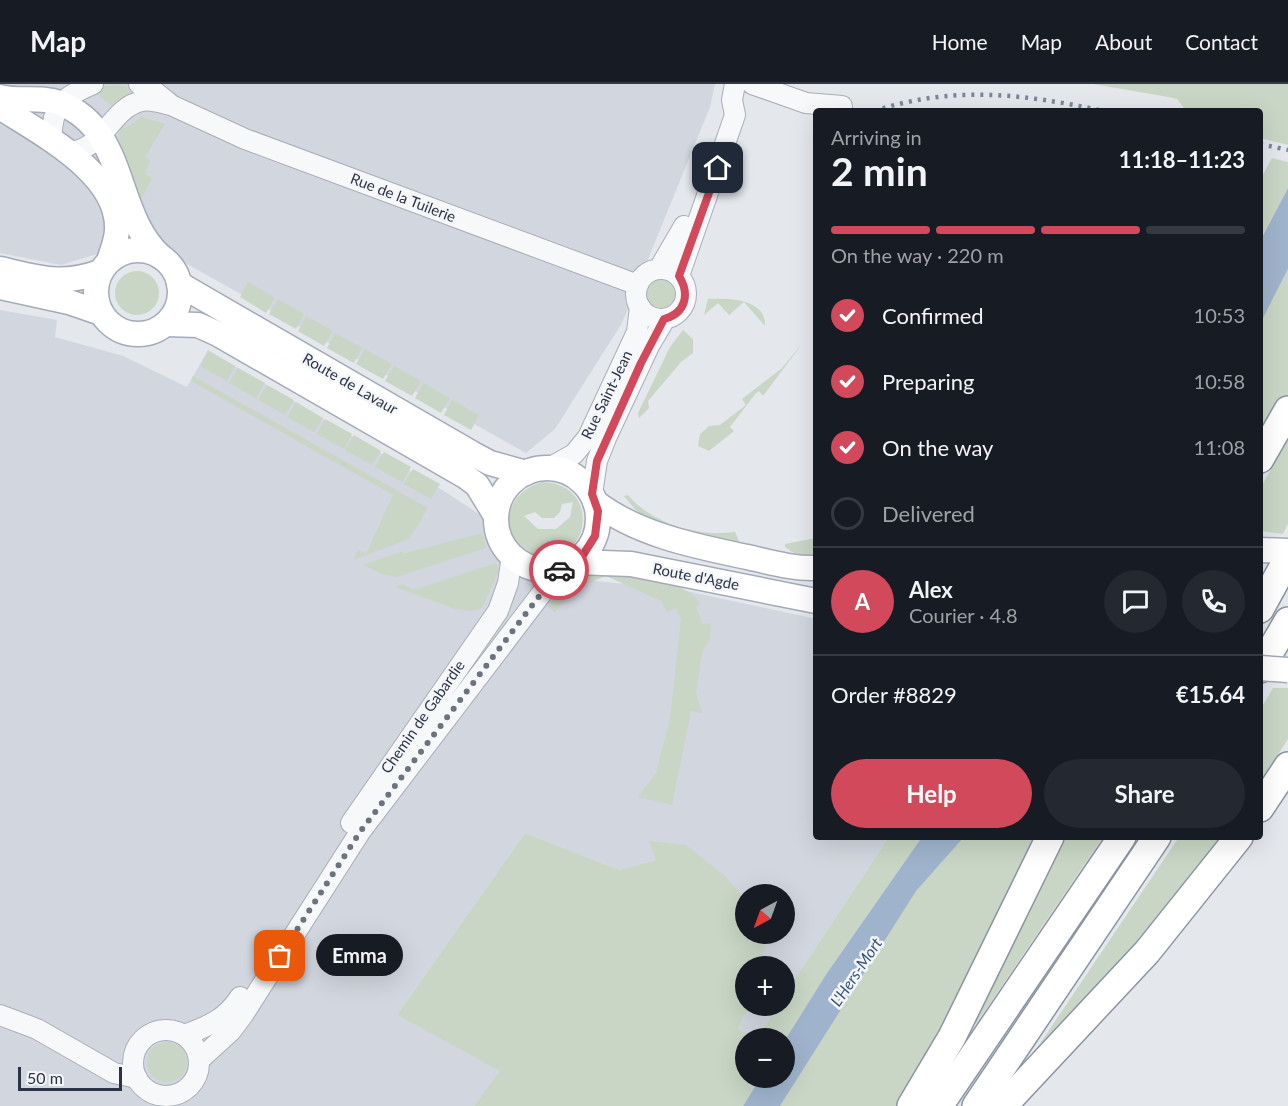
<!DOCTYPE html>
<meta charset="utf-8">
<style>
:root{--surface:#171b24;--page:#242831;--text:#f1f3f6;--muted:#9ea1a6;--line:#363941;--accent:#d1495b}
body{margin:0;font-family:Lato,sans-serif;background:var(--page);color:var(--text);height:100vh;display:flex;flex-direction:column;font-size:22px;white-space:nowrap}
*{box-sizing:border-box;margin:0}
p{font-size:20px;color:var(--muted)}
.icon{flex:none;width:33px;height:33px;fill:none;stroke:currentColor;stroke-width:2;stroke-linecap:round;stroke-linejoin:round}
.map{position:relative;flex:1;overflow:hidden}
.panel{position:absolute;left:813px;top:24px;width:450px;height:732px;display:flex;flex-direction:column;background:var(--surface);border-radius:6px;box-shadow:0 6px 24px #0002}
.panel>*{flex:none}
.needle{width:39px;rotate:221deg}
.buttons{position:absolute;left:735px;top:800px;display:grid;gap:12px}
.buttons a{display:grid;place-items:center;width:60px;height:60px;border-radius:50%;background:var(--surface);box-shadow:0 6px 24px #0002;font-size:30px}
.scale{position:absolute;left:18px;bottom:15px;width:104px;box-sizing:border-box;padding-left:6px;border:3px solid #2b3445;border-top:0;font-size:16px;line-height:21px;white-space:nowrap;color:#2b3445;-webkit-text-stroke:4px #f4f6f9;paint-order:stroke}
.pin{position:absolute;display:grid;place-items:center;width:51px;height:51px;color:#fff;margin:-26px;border-radius:12px;box-shadow:0 3px 9px #0006}
.courier{position:absolute;display:grid;place-items:center;width:60px;height:60px;margin:-30px;border:4px solid #d1495b;border-radius:50%;background:#fff;color:#222;box-shadow:0 2px 8px #0007}
.bubble{position:absolute;height:42px;border-radius:21px;background:var(--surface);box-shadow:0 6px 24px #0002;font-size:20px;font-weight:700;line-height:42px;text-align:center}
.headline em{font-style:normal;font-weight:700}
.headline div{display:flex;flex-direction:column-reverse}
.headline{display:flex;align-items:center;justify-content:space-between;height:102px;padding:0 18px}
h1{font-size:39px;font-weight:700;line-height:45px}
.bar{display:grid;grid-template-columns:repeat(4,1fr);gap:9px 6px;align-content:center;height:72px;padding:0 18px}
.bar i{height:8px;border-radius:4px;background:var(--line)}
.bar .selected{background:var(--accent)}
.bar p{grid-column:span 4}
.line{display:flex;align-items:center;gap:15px;padding:0 18px;border-top:2px solid var(--line)}
.line div{flex:1}
.round{display:grid;place-items:center;flex:none;width:63px;height:63px;border-radius:32px;background:var(--page)}
ol{padding:0 18px;list-style:none}
li{display:flex;align-items:center;gap:18px;height:66px}
li p{margin-inline-start:auto}
li .icon{padding:6px;border-radius:50%;background:var(--accent);color:#fff;stroke-width:4}
li:last-child{color:var(--muted)}
li i{width:33px;height:33px;border:3px solid var(--line);border-radius:50%}
.primary-button{display:flex;gap:12px;margin-top:auto;padding:12px 18px}
.primary-button a{flex:1;height:69px;border-radius:36px;background:var(--accent);color:#fff;font-size:24px;font-weight:700;line-height:69px;text-align:center}
.primary-button a+a{background:var(--page);color:var(--text)}
header{display:flex;align-items:center;gap:36px;box-sizing:border-box;height:84px;padding:0 30px;background:var(--surface);border-bottom:2px solid var(--line)}
header strong{font-size:28px}
nav{display:flex;gap:33px;margin-inline-start:auto;font-size:21px}
.map>svg:first-child{display:block}
.built{fill:#d2d6de}
.green{fill:#c9d6c5;fill-rule:evenodd}
.water{fill:#9fb4cc}
.lines{fill:none;stroke-linecap:round;stroke-linejoin:round}
.minor-casing{stroke:#a9aeb7;stroke-width:22}
.major-casing{stroke:#a3abb8;stroke-width:27}
.highway-casing{stroke:#8b94a3;stroke-width:30}
.minor{stroke:#f7f8fa;stroke-width:20}
.major{stroke:#fff;stroke-width:24}
.highway{stroke:#fff;stroke-width:27}
.rail{stroke:#7d8696;stroke-width:4.5;stroke-dasharray:3 6;stroke-linecap:butt}
.major-bridge-casing{stroke:#a3abb8;stroke-width:27;stroke-linecap:butt}
.major-bridge{stroke:#fff;stroke-width:24}
.done{stroke:#6c737f;stroke-width:6;stroke-dasharray:0 10.8}
.route{stroke:#d1495b;stroke-width:8}
.labels{text-anchor:middle;stroke-width:5;stroke-linejoin:round;paint-order:stroke}
.street-label{font-size:15px;fill:#2b3445;stroke:#f4f6f9}
.water-label{font-size:16px;font-style:italic;fill:#34527a;stroke:#f4f6f9}
</style>
<header>
<strong>Map</strong>
<nav><a>Home</a><a>Map</a><a>About</a><a>Contact</a></nav>
</header>
<div class="map">
<svg width="1288" height="1022" viewBox="0 0 1288 1022">
<rect width="100%" height="100%" fill="#e4e7ec"/>
<g class="built">
<path d="M0 0H715L710 23 622 239 555 345 526 369 169 170 132 166 94 171 61 181 0 169Z"/>
<path d="M0 226 57 236 55 253 123 272 187 303 208 266 447 409 578 495 682 506 816 535V753H889L785 910 784 882H760L763 849H784V810H746L745 828 666 773 619 786 525 749 397 931 501 987 474 1022H0Z"/>
<path d="M749 921H778L757 954 738 945Z"/>
</g>
<g class="green">
<path d="M1093 0H1288V61L1260 54V27H1186L1177 15 1168 13Z"/>
<path d="M118 1 126 3 132 11 115 25 94 7 104 2Z"/>
<path d="M142 33 165 40 145 73 150 76 145 90 152 94 139 120 119 67 118 49 122 42 125 44Z"/>
<path d="M1272 74 1288 78V104L1260 156V96Z"/>
<path d="M1288 185V311L1260 356V240Z"/>
<circle cx="137" cy="209" r="22"/>
<circle cx="661" cy="209" r="16"/>
<path d="M248 198 275 214 266 229 240 213Z"/>
<path d="M278 215 304 230 296 245 269 230Z"/>
<path d="M708 215C728 214 766 214 765 242L744 218 729 231 718 219 704 231Z"/>
<path d="M306 232 333 247 324 262 298 247Z"/>
<path d="M683 246 693 255V269L681 278 648 317 649 324 639 334 638 329 670 263Z"/>
<path d="M335 249 362 264 354 279 327 264Z"/>
<path d="M802 260 763 312 759 307 756 309 730 343 734 347 709 367 698 362 700 350 709 342 720 341 746 321 742 315 781 285Z"/>
<path d="M365 265 392 280 383 295 356 280Z"/>
<path d="M208 267 235 282 227 297 200 282Z"/>
<path d="M394 282 421 297 412 312 385 297Z"/>
<path d="M238 284 265 299 256 314 229 299Z"/>
<path d="M193 292 428 424 409 455 353 476 358 466 366 470 393 411 191 297Z"/>
<path d="M423 299 450 314 441 329 415 314Z"/>
<path d="M267 301 294 316 285 331 258 316Z"/>
<path d="M452 316 479 331 471 346 444 331Z"/>
<path d="M296 318 323 334 314 348 287 333Z"/>
<path d="M325 335 352 350 344 365 317 350Z"/>
<path d="M354 351 381 367 372 381 345 366Z"/>
<path d="M1288 354V440L1283 450 1260 447V405Z"/>
<path d="M384 368 411 383 402 398 375 383Z"/>
<path d="M413 385 440 400 431 415 404 400Z"/>
<path d="M542 398C605 400 588 485 538 471 527 468 518 461 513 451 502 426 518 405 542 398ZM573 418 570 433 556 445H538L524 432 535 428 542 434H554L560 428 562 420Z"/>
<path d="M628 411C652 440 699 453 735 448L739 457C720 462 661 442 644 432 635 427 630 419 624 412Z"/>
<path d="M482 449 486 464 397 493 382 490 363 481 404 467 403 470Z"/>
<path d="M816 454V472L795 470 785 463V460Z"/>
<path d="M496 479 499 486 482 524 472 527 455 525 395 503 402 500 414 506Z"/>
<path d="M587 490C619 490 681 491 700 519L696 522 702 540 711 539 710 554 702 569 696 609 702 629 691 627 672 721 638 713 656 689 670 635 681 535 676 524 667 528 661 517 606 492 574 505 555 528 548 522 564 500Z"/>
<path d="M1273 604H1288V655L1260 699V626Z"/>
<path d="M525 749 619 786 656 776 649 757 686 761 724 791 745 815 746 849H764L766 858 760 882H746V921H749L738 945 757 954 778 921H784L785 910 889 753H922L827 889 785 956 746 954V993H761L743 1022H474L500 987 397 931Z"/>
<path d="M964 753H1037L950 933 898 1022H780L916 806Z"/>
<path d="M1061 753H1103L976 940 971 943Z"/>
<path d="M1179 753H1224L1163 833 1025 982Z"/>
<circle cx="167" cy="978" r="20"/>
</g>
<g class="water">
<path d="M1288 104V185L1260 240V157Z"/>
<path d="M922 753H964L916 807 780 1022H743L761 993H784L785 956 827 889Z"/>
</g>
<g class="lines">
<defs>
<g id="minor">
<path d="M139 0 150 4 169 19"/>
<path d="M752 0 806 19 842 22"/>
<path d="M52 58C50 24 62 13 93 0"/>
<path d="M65 68C104 69 109 24 142 17 151 15 162 19 171 21L245 55 638 201"/>
<path d="M659 185 684 142"/>
<circle cx="661" cy="210" r="25"/>
<path d="M679 192 735 31 732 16 735 0"/>
<path d="M549 384 574 370 588 353 637 248 640 223"/>
<path d="M592 410 597 377 606 354 649 262 665 235"/>
<path d="M351 739 498 527 508 499 512 471"/>
<path d="M0 931 37 945 114 989 137 994"/>
<circle cx="166" cy="979" r="33"/>
<path d="M184 951C209 942 226 935 240 913"/>
<path d="M199 976 231 947 243 931 360 748 561 484"/>
</g>
<g id="major">
<path d="M0 13C19 18 41 12 60 19 129 47 112 128 161 173"/>
<path d="M0 23C41 50 119 89 117 145 117 156 112 167 109 177"/>
<circle cx="138" cy="208" r="42"/>
<path d="M0 185C40 194 61 202 100 188"/>
<path d="M179 200 473 370 490 379 526 389"/>
<path d="M0 203 69 218 101 229"/>
<path d="M166 240 198 241 218 250 465 392 477 401 496 432"/>
<circle cx="547" cy="435" r="51"/>
<path d="M595 418C638 451 695 462 747 473 770 478 793 485 816 484"/>
<path d="M1260 466 1288 467"/>
<path d="M574 478 631 480 816 517"/>
</g>
<g id="highway">
<path d="M1260 375 1288 326"/>
<path d="M1260 525 1288 474"/>
<path d="M1260 585 1288 537"/>
<path d="M1260 724 1288 682"/>
<path d="M911 1022 952 953 1050 753"/>
<path d="M939 1022 1122 753"/>
<path d="M976 1022 1157 753"/>
<path d="M1003 1022 1147 868 1239 753"/>
</g>
</defs>
<use href="#minor" class="minor-casing"/>
<use href="#major" class="major-casing"/>
<use href="#highway" class="highway-casing"/>
<use href="#minor" class="minor"/>
<use href="#major" class="major"/>
<use href="#highway" class="highway"/>
<g class="rail">
<path d="M874 27C955 1 1023 10 1104 27"/>
<path d="M1260 60 1288 66"/>
</g>
<defs>
<path id="major-bridge" d="M1260 584 1288 586"/>
</defs>
<use href="#major-bridge" class="major-bridge-casing"/>
<use href="#major-bridge" class="major-bridge"/>
</g>
<g class="lines">
<path class="done" d="M280 872 360 748 559 486"/>
<path class="route" d="M559 486 583 471 595 452 598 427 592 410 597 377 641 279 664 235C686 229 690 210 679 192L718 84"/>
</g>
<g class="labels">
<g class="street-label">
<text transform="translate(403 114) rotate(21)" y="5">Rue de la Tuilerie</text>
<text transform="translate(350 300) rotate(30)" y="5">Route de Lavaur</text>
<text transform="translate(607 311) rotate(-64)" y="5">Rue Saint-Jean</text>
<text transform="translate(696 493) rotate(11)" y="5">Route d'Agde</text>
<text transform="translate(423 633) rotate(-55)" y="5">Chemin de Gabardie</text>
</g>
<g class="water-label">
<text transform="translate(856 888) rotate(-56)" y="6">L'Hers-Mort</text>
</g>
</g>
</svg>
<div class="buttons">
<a><svg class="needle" viewBox="-14 -14 28 28"><path d="M0-13l5 13h-10z" fill="#e53935"/><path d="M0 13l5-13h-10z" fill="#9ea1a6"/></svg></a>
<a>+</a>
<a>−</a>
</div>
<div class="scale">50 m</div>
<div class="pin" style="left:280px;top:872px;background:#ea580c"><svg class="icon" aria-label="bag" viewBox="0 0 24 24"><path d="M5 8h14l-1 12H6zM9 8a3 3 0 0 1 6 0"/></svg></div>
<div class="pin" style="left:718px;top:84px;background:#1f2937"><svg class="icon" aria-label="home" viewBox="0 0 24 24"><path d="M3 11l9-7 9 7M6 9v11h12V9"/></svg></div>
<div class="courier" style="left:559px;top:486px"><svg class="icon" aria-label="car" viewBox="0 0 24 24"><path d="M5 17H2v-5l4-1 3-4h7l3 4 3 1v5h-3M9 17h6M6 11h13"/><circle cx="7" cy="17" r="2"/><circle cx="17" cy="17" r="2"/></svg></div>
<div class="bubble" style="left:316px;top:850px;width:87px">Emma</div>
<section class="panel">
<div class="headline"><div><h1>2 min</h1><p>Arriving in</p></div><em>11:18–11:23</em></div>
<div class="bar"><i class="selected"></i><i class="selected"></i><i class="selected"></i><i></i><p>On the way · 220 m</p></div>
<ol>
<li><svg class="icon" aria-label="check" viewBox="0 0 24 24"><path d="M5 12l5 5 9-10"/></svg>Confirmed<p>10:53</p></li>
<li><svg class="icon" aria-label="check" viewBox="0 0 24 24"><path d="M5 12l5 5 9-10"/></svg>Preparing<p>10:58</p></li>
<li><svg class="icon" aria-label="check" viewBox="0 0 24 24"><path d="M5 12l5 5 9-10"/></svg>On the way<p>11:08</p></li>
<li><i></i>Delivered</li>
</ol>
<div class="line" style="height:108px"><b class="round" style="background:var(--accent);color:#fff">A</b><div><b>Alex</b><p>Courier · 4.8</p></div><a class="round"><svg class="icon" aria-label="chat" viewBox="0 0 24 24"><path d="M4 5h16v11H9l-5 4z"/></svg></a><a class="round"><svg class="icon" aria-label="phone" viewBox="0 0 24 24"><path d="M5 4h4l2 5-3 2q2 4 5 5l2-3 5 2v4C11 20 4 13 5 4z"/></svg></a></div>
<div class="line" style="height:78px"><div>Order #8829</div><b>€15.64</b></div>
<div class="primary-button"><a>Help</a><a>Share</a></div>
</section>
</div>
